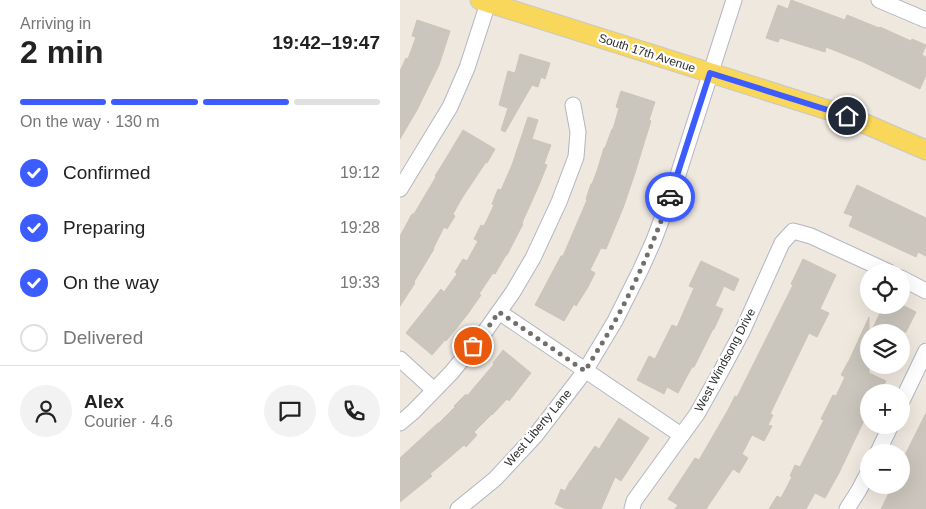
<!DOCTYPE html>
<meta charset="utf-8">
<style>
:root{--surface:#fff;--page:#f2f2f2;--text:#222;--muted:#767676;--line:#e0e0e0;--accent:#3c5cff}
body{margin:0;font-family:Helvetica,sans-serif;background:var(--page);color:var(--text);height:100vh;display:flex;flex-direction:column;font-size:19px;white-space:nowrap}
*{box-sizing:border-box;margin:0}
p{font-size:16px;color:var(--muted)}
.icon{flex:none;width:28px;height:28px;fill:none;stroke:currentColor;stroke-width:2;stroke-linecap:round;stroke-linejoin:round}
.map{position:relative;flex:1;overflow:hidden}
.details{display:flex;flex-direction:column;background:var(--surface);width:400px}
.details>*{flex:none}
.fabs{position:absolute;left:460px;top:264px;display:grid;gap:10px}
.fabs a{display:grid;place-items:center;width:50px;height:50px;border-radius:50%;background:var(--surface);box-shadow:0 5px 20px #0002;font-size:25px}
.pin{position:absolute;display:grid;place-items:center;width:42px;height:42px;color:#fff;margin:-21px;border:2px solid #fff;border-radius:50%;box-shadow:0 1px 5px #0007}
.courier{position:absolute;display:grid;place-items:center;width:50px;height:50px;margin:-25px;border:4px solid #3c5cff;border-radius:50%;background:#fff;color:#222;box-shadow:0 1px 6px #0007}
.overview em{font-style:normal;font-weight:800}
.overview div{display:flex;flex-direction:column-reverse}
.overview{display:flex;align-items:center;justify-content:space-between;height:85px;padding:0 20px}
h1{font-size:32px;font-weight:800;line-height:38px}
.bar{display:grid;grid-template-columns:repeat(4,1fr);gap:8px 5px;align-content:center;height:60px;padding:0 20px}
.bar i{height:6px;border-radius:4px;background:var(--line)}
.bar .current{background:var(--accent)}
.bar p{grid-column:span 4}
.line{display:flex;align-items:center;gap:12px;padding:0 20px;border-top:1px solid var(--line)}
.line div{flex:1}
.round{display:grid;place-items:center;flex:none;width:52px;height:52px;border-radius:26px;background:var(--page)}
ol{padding:0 20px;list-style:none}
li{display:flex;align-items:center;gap:15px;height:55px}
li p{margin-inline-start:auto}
li .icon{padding:5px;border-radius:50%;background:var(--accent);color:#fff;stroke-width:4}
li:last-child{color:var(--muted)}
li i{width:28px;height:28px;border:2px solid var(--line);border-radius:50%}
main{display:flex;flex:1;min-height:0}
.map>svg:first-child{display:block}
.building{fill:#cbc6bd;stroke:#cbc5b8}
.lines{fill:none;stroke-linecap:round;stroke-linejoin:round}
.minor-casing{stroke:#b3b5c1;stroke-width:17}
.major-casing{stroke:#c8c8c8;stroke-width:21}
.minor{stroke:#fff;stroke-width:15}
.major{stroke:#f9d75a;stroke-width:19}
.done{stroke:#716e6b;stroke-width:5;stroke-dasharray:0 9}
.route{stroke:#3c5cff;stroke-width:6}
.labels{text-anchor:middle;stroke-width:4.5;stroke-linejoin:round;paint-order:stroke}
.street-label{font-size:12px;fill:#2d2d2d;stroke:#fff}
</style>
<main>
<section class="details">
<div class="overview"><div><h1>2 min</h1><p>Arriving in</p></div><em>19:42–19:47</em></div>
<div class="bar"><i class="current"></i><i class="current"></i><i class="current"></i><i></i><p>On the way · 130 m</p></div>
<ol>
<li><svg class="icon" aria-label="check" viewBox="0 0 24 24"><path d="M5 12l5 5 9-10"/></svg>Confirmed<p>19:12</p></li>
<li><svg class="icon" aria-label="check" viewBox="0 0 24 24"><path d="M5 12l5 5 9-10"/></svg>Preparing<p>19:28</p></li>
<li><svg class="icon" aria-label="check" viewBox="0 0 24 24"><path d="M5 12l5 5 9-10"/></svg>On the way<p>19:33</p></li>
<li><i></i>Delivered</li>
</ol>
<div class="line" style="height:90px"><a class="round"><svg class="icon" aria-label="person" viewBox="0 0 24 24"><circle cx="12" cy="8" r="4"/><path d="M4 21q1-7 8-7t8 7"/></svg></a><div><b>Alex</b><p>Courier · 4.6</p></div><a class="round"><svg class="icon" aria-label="chat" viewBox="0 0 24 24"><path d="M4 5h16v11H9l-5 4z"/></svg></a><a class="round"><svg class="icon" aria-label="phone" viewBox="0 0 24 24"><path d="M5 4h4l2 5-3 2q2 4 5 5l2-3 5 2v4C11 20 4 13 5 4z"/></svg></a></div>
</section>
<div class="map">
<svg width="526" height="509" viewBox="0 0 526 509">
<rect width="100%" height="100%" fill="#efe8df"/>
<g class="building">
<path d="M391 0 445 20 447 15 479 28 480 27 511 41 512 39 526 45 522 55 526 57V75L520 89 461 61 426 47 425 52 380 38 378 42 366 38 378 5 388 9Z"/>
<path d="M17 20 50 31 39 65 17 110 0 139V71L6 58 8 59 16 37 12 36Z"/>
<path d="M120 54 150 63 145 79 141 77 138 87 132 85 105 132 101 130 108 108 99 105 108 71 115 73Z"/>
<path d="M221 91 255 102 249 120 251 121 245 140 235 173 223 208 213 232 206 249 201 248 190 270 195 273 188 287 176 306 174 304 164 321 135 305 161 256H163L187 200 186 199 191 184H192L197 171 204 148H205L212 129H213L219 108 216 107Z"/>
<path d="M128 117 138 120 132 139 151 145 144 164 147 165 139 185 122 223 123 224 107 255H106L95 274 93 273 79 294 81 295 67 315 46 341 45 340 32 355 6 333 41 289 44 292 57 274 55 272 63 259 67 261 78 241 74 239 81 225 84 226 94 205 92 204 98 189 101 190 112 165Z"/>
<path d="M63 130 95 149 87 163 86 162 62 198 53 214 55 216 47 229 44 227 33 249H34L14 282 15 283 0 306V236L12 214H14L24 197 36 177 35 176 45 160Z"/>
<path d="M457 185 526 218V256L518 252 516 257 449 226 453 216 444 213Z"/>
<path d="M403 259 436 275 420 309 429 313 417 337 409 333 370 414 373 415 368 425 372 426 364 441 352 435 342 454 348 458 339 473 333 469 306 509H275L278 505 268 499 295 458 299 460 328 410 335 396 337 397 393 285 391 284Z"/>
<path d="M301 261 339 279 334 291 324 286 315 306 323 309 314 329H313L294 367H292L278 393 267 387 264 394 237 380 249 356 255 359 272 325 277 327 294 288 289 286Z"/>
<path d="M484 305H502L516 312 506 332H471Z"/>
<path d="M469 317V373L486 381 480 392H468L461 409 468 412 439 473 425 498 415 493 406 509H369L377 496 381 498 392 477 390 476 395 465 400 467 424 420 421 419 433 395 436 396 445 377 441 375 448 362V363Z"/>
<path d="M103 350 131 373 109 401 107 399 92 415V414L74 432 77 435 66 447 64 445 49 458 30 474 32 476 0 502V458L38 423H39L55 407 54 406 66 394 67 396 94 364 93 363Z"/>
<path d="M526 413V509H481L493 485H501V463Z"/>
<path d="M219 418 249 438 221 481 215 477 201 509H166L155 504 161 489 165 491 170 481H171L195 446 199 449Z"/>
</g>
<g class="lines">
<defs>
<g id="minor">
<path d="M479 0 526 20"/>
<path d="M0 189 50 107 67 68 88 3"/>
<path d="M501 278 526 291"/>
<path d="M99 312 281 435"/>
<path d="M0 359 34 390"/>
<path d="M501 403 526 351"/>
<path d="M0 423 13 412 51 373 84 333 113 292 133 258 159 202 176 157 178 132 173 105"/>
<path d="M478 452 491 425"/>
<path d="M58 509 95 479 135 436 185 371 215 321 241 269 254 240 276 181 334 0"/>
<path d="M232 509 234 501 297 414 320 373 342 332 382 243 393 231 411 236 489 272"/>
<path d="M447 509 459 490 469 471"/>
</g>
<path id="major" d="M80 0 447 116 526 150"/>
</defs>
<use href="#minor" class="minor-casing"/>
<use href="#major" class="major-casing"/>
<use href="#minor" class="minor"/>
<use href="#major" class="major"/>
</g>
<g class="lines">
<path class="done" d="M73 346 84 333 99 312 185 371C195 354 206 338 215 321 237 281 255 239 270 197"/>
<path class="route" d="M270 197 310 73 447 116"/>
</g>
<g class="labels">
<g class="street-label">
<text transform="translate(247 53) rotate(18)" y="4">South 17th Avenue</text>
<text transform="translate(325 360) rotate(-62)" y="4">West Windsong Drive</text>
<text transform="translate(138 428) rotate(-50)" y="4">West Liberty Lane</text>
</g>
</g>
</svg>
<div class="fabs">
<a><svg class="icon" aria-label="locate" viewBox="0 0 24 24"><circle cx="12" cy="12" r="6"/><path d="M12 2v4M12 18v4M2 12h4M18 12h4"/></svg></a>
<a><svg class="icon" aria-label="layers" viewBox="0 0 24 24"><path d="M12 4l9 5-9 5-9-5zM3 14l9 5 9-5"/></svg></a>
<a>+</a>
<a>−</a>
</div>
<div class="pin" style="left:73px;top:346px;background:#ea580c"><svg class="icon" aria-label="bag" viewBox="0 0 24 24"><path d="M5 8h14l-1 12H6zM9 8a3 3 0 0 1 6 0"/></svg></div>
<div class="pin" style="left:447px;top:116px;background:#1f2937"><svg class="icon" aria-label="home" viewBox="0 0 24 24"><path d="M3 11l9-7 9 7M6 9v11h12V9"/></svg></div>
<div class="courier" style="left:270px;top:197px"><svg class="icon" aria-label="car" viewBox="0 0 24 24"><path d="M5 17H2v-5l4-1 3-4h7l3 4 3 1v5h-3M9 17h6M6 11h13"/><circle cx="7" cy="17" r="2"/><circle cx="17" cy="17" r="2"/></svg></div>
</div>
</main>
